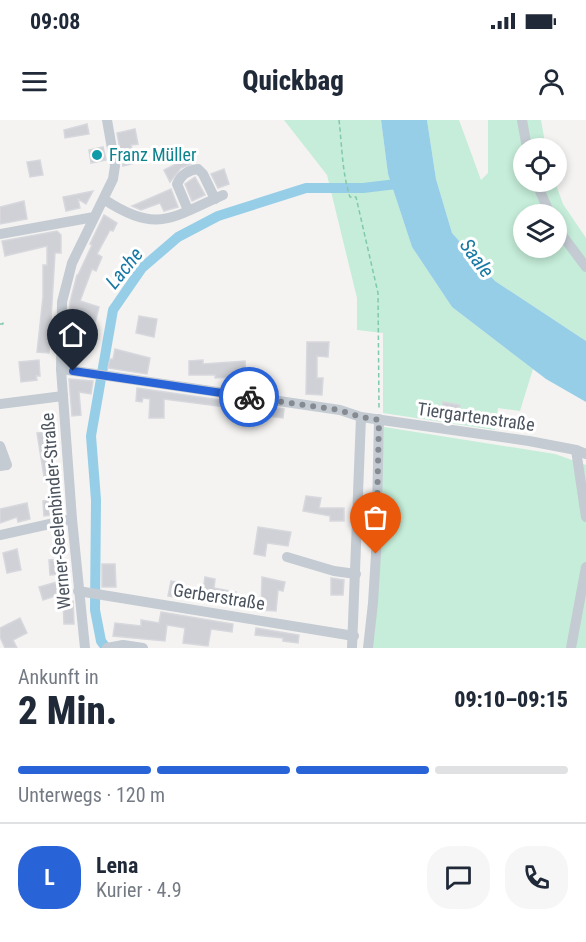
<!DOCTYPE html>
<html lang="de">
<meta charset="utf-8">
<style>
:root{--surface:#fff;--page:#f6f6f7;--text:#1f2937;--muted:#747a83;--line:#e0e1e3;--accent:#2863d8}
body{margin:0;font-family:"Roboto Condensed",sans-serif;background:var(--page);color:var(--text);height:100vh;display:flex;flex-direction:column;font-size:22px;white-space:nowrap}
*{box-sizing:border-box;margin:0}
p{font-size:20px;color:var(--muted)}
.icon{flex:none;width:33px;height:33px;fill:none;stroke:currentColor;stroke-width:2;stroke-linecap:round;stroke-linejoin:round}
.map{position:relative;height:528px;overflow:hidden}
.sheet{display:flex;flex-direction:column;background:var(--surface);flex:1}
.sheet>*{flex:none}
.fabs{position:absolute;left:513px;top:18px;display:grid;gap:12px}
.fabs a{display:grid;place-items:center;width:54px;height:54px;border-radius:50%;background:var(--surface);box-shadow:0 3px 9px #0003;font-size:30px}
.pin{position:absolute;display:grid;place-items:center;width:51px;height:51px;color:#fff;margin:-62px -26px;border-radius:50% 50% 50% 0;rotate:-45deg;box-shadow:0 0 6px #0007}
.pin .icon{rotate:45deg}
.courier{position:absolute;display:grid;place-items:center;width:60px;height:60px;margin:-30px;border:4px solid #2863d8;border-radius:50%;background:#fff;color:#222;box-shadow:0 2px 8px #0007}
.head em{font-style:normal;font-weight:800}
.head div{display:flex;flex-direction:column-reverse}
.head{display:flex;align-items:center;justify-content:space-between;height:102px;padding:0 18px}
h1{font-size:39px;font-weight:800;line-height:45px}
.bar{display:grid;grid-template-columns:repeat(4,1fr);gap:9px 6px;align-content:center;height:72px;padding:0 18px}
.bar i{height:8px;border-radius:4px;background:var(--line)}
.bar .current{background:var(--accent)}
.bar p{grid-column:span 4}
.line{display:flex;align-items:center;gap:15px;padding:0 18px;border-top:2px solid var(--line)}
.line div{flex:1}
.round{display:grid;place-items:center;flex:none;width:63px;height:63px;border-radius:24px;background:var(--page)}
.status{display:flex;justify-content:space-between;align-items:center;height:42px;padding:0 30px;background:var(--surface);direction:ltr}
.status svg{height:16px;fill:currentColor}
header{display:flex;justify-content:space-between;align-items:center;height:78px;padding:0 18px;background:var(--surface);font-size:27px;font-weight:800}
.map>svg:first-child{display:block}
.green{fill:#c5edd9;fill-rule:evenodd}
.water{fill:#96cee7}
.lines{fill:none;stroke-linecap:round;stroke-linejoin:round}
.canal{stroke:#96cee7;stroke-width:10}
.building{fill:#d0d1d6;stroke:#d7d8dd;stroke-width:1.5}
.path{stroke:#80c9ac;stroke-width:1.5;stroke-dasharray:4.5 3;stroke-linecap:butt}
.minor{stroke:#c4cbd2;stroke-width:10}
.done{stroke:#868b92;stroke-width:6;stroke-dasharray:0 10.8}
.route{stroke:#2863d8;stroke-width:8}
.culture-dot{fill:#0f9aa8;stroke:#fff;stroke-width:2}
.labels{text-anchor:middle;stroke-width:6;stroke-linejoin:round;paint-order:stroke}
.culture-label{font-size:18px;fill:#0d838f;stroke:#fff;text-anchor:start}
.street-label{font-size:18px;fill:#4b535e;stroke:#fff}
.water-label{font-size:20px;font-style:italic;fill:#1879a5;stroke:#fff}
</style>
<div class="status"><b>09:08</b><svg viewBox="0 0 49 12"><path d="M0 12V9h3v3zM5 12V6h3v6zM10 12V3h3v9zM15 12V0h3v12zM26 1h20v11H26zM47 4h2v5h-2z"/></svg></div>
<header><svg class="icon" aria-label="menu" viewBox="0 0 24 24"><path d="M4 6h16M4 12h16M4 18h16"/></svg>Quickbag<svg class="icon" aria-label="person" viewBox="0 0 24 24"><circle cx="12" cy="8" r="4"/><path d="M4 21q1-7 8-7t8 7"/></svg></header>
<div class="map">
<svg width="586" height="528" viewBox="0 0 586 528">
<rect width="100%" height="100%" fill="#f4f3f2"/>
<g class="green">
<path d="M284 0H381L388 54 412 127 452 187 533 249 520 291 498 288 495 310 383 293V213L357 210V178L327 55Z"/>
<path d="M427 0H459L481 60 488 53V0H541L546 28H524V62H555L563 84 586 118V221L495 161 452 113 436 59ZM524 94H556V128H524Z"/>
<path d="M384 307 555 334 586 345V528H371L374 518Z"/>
</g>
<path class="water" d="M381 0H427L436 59 452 113 495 161 586 221V282L546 259 452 187 412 127 388 54Z"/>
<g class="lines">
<path class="canal" d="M106 528 101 521 95 490 96 380 91 316 113 190 142 148 178 117 218 96 306 68H363L405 63"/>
</g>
<g class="building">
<path d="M87 4 89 14 65 18 64 10Z"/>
<path d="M135 9 138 24 131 25 135 43 123 46 117 13Z"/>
<path d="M103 27 106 40 91 43 89 30Z"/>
<path d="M193 35 196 42 181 48 170 62 164 50Z"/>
<path d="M40 40 43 55 30 57 27 42Z"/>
<path d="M224 49 229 64 218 68 211 54Z"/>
<path d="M195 57 205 75 192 81 185 64Z"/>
<path d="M171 69 178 87 164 91 160 83 141 90 132 86Z"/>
<path d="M93 71 86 84 78 79 80 88 66 91 63 77Z"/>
<path d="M24 81 27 99 0 104V87Z"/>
<path d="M104 95 117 103 113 111 110 110 97 134 102 137 96 151 92 149 80 181 99 187 95 203 80 198 78 222H69L70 182 77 155H78L92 125 90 124Z"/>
<path d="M57 111 61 115V133H55L49 233 37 232 43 177V145H47V126L5 136 2 121Z"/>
<path d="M139 196 157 199 154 217 136 213Z"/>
<path d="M307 222H329L328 237 317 236V258H323L322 275 306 274Z"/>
<path d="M115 229 150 238 147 254 108 248 110 239H113Z"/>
<path d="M39 240 40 256H36L37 260 21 262 19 242Z"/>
<path d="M203 240V244L245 241 246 259 237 260 236 257 215 258V255H189V241Z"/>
<path d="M69 259 93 261 91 274 79 272 81 295 72 296Z"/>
<path d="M137 268 248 284V290L164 279V298H149L150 279 143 278 142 282 136 281Z"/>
<path d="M443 282 460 285 458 297 441 294Z"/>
<path d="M255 285 284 289 283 298 253 294Z"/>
<path d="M51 312 56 362 45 363 37 313Z"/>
<path d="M306 376 321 378 319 388H344V401H330V396L303 391Z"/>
<path d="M59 380 60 394 44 396 43 381Z"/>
<path d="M27 383 30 399 18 402 17 397 0 403V389Z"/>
<path d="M258 407 291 412 288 426 267 423 265 436 254 434Z"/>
<path d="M17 429 21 450 7 453 3 433Z"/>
<path d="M62 439 63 454 50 455 49 440Z"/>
<path d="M102 444H115L116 467H102Z"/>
<path d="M205 457 215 459 214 468 236 472 234 484 202 477Z"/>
<path d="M262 457 285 462 283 471 278 470 276 491 261 490Z"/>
<path d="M331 458 344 460 343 475H331Z"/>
<path d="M171 461 183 463 180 478 168 476Z"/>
<path d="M57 462 61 474 43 480 39 467Z"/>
<path d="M63 481H73L74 504H64Z"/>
<path d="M161 492 233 504 232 512 211 509 208 526 183 523 185 508 167 505 165 521 113 516 115 503 141 506V500L159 503Z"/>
<path d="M20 498 27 513 13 520 17 528H5L0 517V508Z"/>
<path d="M256 508 299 515 298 523 283 521V518L255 515Z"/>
</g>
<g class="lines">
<g class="path">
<path d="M339 0C342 25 342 53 350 77H356L378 173 379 288"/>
<path d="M0 204H3L2 200"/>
</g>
<g class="minor">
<path d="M522 0 527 28"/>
<path d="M536 62 550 94"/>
<path d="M105 80C157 114 171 98 223 75"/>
<path d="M188 90 177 64C181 55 188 50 198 49L203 54 215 79"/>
<path d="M556 107 586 147"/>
<path d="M0 114 94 97"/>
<path d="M61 249 340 290 361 297 529 321 576 330 586 334"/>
<path d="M0 284 63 276"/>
<path d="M0 326 7 345 0 346"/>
<path d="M576 330 586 397"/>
<path d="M0 415 72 399"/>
<path d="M287 437 334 451 356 454"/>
<path d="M78 471 354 516"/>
<path d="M85 528 72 399 61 249 62 182 72 143 113 59 115 46 107 0"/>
<path d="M107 528 123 525 143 528"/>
<path d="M352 528 361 297"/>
<path d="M368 528 373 483 376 434 379 299"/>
<path d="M571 528 586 447"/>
</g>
</g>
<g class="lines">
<path class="done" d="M249 277 339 290 361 297 379 300 376 434"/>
<path class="route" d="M73 251 249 277"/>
</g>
<circle class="culture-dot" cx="97" cy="35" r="6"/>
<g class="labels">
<g class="culture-label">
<text x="109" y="41">Franz Müller</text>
</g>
<g class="street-label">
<text transform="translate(476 297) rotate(8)" y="6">Tiergartenstraße</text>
<text transform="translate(56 391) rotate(-95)" y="6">Werner-Seelenbinder-Straße</text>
<text transform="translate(219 477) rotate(9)" y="6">Gerberstraße</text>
</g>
<g class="water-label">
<text transform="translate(477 138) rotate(54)" y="7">Saale</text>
<text transform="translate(124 148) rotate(-51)" y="7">Lache</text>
</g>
</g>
</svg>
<div class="fabs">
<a><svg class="icon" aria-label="locate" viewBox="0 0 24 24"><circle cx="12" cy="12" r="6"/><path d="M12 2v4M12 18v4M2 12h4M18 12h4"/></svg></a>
<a><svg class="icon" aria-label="layers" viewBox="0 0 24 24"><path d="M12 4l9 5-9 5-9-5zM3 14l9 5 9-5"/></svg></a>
</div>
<div class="pin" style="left:376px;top:434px;background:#ea580c"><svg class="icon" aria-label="bag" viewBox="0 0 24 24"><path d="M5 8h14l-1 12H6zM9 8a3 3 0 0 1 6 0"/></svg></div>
<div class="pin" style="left:73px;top:251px;background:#1f2937"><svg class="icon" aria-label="home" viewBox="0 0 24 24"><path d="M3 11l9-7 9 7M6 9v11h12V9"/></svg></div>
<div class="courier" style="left:249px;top:277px"><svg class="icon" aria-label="bike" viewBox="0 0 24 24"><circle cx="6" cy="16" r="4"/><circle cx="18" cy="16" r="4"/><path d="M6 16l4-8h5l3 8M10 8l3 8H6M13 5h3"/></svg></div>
</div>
<section class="sheet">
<div class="head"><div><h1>2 Min.</h1><p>Ankunft in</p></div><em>09:10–09:15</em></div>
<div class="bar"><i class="current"></i><i class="current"></i><i class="current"></i><i></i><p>Unterwegs · 120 m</p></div>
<div class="line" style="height:108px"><b class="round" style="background:var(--accent);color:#fff">L</b><div><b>Lena</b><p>Kurier · 4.9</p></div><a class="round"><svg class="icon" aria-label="chat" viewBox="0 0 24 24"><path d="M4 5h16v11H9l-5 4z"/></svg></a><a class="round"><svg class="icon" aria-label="phone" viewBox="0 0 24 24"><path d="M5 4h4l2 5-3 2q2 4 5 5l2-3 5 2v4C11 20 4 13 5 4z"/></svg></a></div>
</section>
